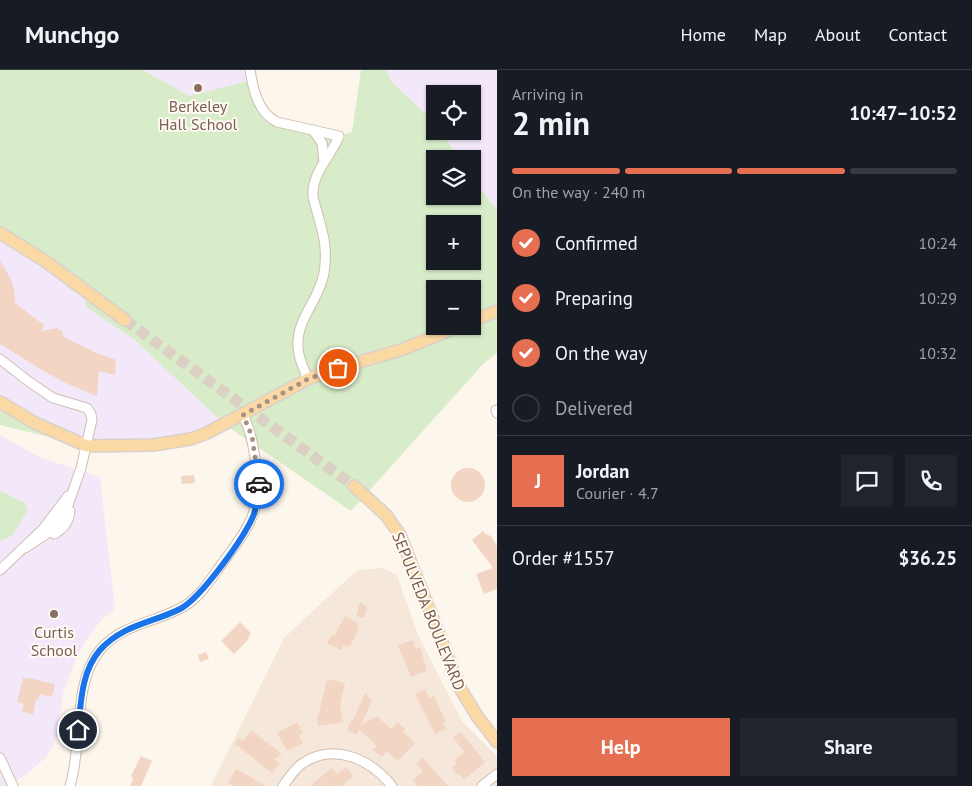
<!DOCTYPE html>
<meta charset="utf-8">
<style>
:root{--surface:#171b24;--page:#20242c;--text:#f1f3f6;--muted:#9ea1a6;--line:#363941;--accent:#e76f51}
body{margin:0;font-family:"PT Sans",sans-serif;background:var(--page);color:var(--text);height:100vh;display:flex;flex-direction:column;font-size:19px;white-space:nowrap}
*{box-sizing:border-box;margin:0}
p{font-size:16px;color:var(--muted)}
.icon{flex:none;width:28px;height:28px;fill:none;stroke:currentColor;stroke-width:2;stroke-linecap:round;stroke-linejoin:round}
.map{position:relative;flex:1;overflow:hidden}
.drawer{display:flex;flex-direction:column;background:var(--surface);width:475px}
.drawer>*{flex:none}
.fabs{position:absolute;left:426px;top:15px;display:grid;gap:10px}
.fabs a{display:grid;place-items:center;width:55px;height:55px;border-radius:0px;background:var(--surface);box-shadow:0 1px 4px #0004;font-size:25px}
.pin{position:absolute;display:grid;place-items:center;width:42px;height:42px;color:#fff;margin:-21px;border:2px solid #fff;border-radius:50%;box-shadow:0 1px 5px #0007}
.courier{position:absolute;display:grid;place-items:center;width:50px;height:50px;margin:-25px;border:4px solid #1a73e8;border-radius:50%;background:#fff;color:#222;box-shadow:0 1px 6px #0007}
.overview em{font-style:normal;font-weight:700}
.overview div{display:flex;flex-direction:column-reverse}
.overview{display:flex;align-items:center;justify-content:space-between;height:85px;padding:0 15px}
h1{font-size:32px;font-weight:700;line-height:38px}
.bar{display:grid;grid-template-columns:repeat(4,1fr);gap:8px 5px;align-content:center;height:60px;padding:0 15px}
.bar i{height:6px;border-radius:4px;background:var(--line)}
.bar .on{background:var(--accent)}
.bar p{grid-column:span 4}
.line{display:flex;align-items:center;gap:12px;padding:0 15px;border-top:1px solid var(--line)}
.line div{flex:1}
.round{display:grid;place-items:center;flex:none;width:52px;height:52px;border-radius:0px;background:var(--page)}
ol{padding:0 15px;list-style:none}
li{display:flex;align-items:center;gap:15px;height:55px}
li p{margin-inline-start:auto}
li .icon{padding:5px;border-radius:50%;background:var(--accent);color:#fff;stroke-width:4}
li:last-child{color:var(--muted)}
li i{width:28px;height:28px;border:2px solid var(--line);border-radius:50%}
.action{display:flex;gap:10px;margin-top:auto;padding:10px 15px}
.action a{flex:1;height:58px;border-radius:0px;background:var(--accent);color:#fff;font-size:20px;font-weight:700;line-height:58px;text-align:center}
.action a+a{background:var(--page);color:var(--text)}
header{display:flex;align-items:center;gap:30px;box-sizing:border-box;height:70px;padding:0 25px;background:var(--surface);border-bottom:1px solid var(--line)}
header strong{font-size:24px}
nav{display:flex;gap:28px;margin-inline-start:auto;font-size:18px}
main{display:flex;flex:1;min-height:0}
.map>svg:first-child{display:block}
.residential{fill:#f5e8da}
.education{fill:#f3e8fa}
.green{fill:#d8ecc9;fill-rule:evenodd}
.building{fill:#f3d5c3}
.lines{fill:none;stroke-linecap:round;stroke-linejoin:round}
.major-tunnel{stroke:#dcd0c4;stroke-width:11;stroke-dasharray:11 5.5;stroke-linecap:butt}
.minor-casing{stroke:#d1beb0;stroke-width:11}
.major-casing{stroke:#dad1cd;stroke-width:14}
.minor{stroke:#fff;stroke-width:9}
.major{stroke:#fbd9a5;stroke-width:11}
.done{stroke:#a89285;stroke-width:5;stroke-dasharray:0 9}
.route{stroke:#1a73e8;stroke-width:6}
.education-dot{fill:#8d6e63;stroke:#fffaf3;stroke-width:2}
.labels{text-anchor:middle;stroke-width:4;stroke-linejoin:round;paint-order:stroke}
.education-label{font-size:16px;fill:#785e54;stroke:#fffaf3}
.street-label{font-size:16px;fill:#7a5c4d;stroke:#fffaf3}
</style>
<header>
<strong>Munchgo</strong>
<nav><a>Home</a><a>Map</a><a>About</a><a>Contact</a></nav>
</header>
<main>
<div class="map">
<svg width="497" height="716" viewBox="0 0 497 716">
<rect width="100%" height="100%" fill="#fdf6ec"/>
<path class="residential" d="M383 498 397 505 418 565 462 651 497 686V716H211L284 568 357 500Z"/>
<g class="education">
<path d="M143 0H250L252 10 189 26Z"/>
<path d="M386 0H497V140L473 110 472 89H459L441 61H472V24H435V53L392 12Z"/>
<path d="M0 163 85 221 86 237 135 270 224 354 191 369 87 376 0 332Z"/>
<path d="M0 365 39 387 100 407 115 539 102 549 84 573 73 596 63 624 56 670 46 687 27 704 7 716H0Z"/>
</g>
<g class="green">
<path d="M0 0H143L189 26 252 10 266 45 339 66 352 62 361 0H386L392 12 435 53V61H441L459 89H435V126H472L473 110 497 140V283L483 294 351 441 224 354 135 270 86 237 85 221 0 163ZM435 154H472V191H435ZM435 219H472V256H435Z"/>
<path d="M0 332 87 376 0 355Z"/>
<path d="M0 421 24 433 28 439 13 465 0 471Z"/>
</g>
<g class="building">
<path d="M0 190 10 208 14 218 15 233 44 255 41 261 57 258 62 261 64 267 88 279H92L91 281 116 290 115 305 99 301 97 326 68 314 45 302 0 274Z"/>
<circle cx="468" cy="415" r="17"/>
<path d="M194 405 195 413 182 414 181 406Z"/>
<path d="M483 461 485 464 491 466 497 476V519L484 524 476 504 493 498 472 470Z"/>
<path d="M360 532 367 537 364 548 356 546Z"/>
<path d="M345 546 359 554 357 559 358 560 351 575 347 577 344 575 341 580 327 573 332 565 334 566Z"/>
<path d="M240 552 251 563 246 572 234 584 221 571Z"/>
<path d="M413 570 415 579 420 577 427 601 411 607 398 575Z"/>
<path d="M206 582 209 589 200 592 198 585Z"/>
<path d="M23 608 29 609V608L55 614 52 627 40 624 38 630 36 629 33 645 22 641 24 634 17 632Z"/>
<path d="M327 609 345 613 340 636 343 652 318 656 317 647H318Z"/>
<path d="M425 619 429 628 434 626 446 652 443 653 446 659 435 664 415 624Z"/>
<path d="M365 623 372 631 361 655 377 646 391 659 398 652 405 659 403 662 415 673 398 691 387 681 382 687 373 680 377 676 359 659 357 665 347 660 352 649 353 650Z"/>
<path d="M297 652 303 663 299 665 303 673 287 681 277 663Z"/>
<path d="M251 660 282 684 274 689 280 693 272 703 235 674 239 668 243 671Z"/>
<path d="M461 662 485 692 464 710 458 703 457 704 452 698 457 694 454 690 465 682 453 668Z"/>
<path d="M141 686 152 691 141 716H130L133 709 131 706Z"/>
<path d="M423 688 437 704 448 716H417L413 710 423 702 416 693Z"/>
<path d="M346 697 353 706 342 716H310L332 698 337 704Z"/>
<path d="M236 699 266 716H233L228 713Z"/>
</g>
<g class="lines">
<path class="major-tunnel" d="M125 250 354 416"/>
<defs>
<g id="minor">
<path d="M250 0C253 19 258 43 277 52L339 66C331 87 311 103 313 127 320 155 329 173 324 203 320 228 298 248 298 272 297 285 303 297 308 309"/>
<path d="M313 60 322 73 324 92"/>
<path d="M0 289 28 311 53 328 87 338 91 344 92 350 81 398 65 444 51 461 25 478"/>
<path d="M496 340 497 343"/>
<path d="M54 464C63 459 69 452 70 441"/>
<path d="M0 500 43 459 68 426"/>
<path d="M0 688 13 716"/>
<path d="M70 716C83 675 72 614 100 580 121 555 152 553 179 539 198 530 209 512 221 495 251 454 263 442 255 388 253 373 250 359 243 345"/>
<path d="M283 716C289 708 295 698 303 693 335 672 371 690 392 716"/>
<path d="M482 716 497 704"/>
</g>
<g id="major">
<path d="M0 163 45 191 125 250"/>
<path d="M472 251 497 241"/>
<path d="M0 332 35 353 87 376 153 375 191 369 207 363 308 309 338 298 401 280 460 256"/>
<path d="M354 416 386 445 400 465 460 618 477 646 497 672"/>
</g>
</defs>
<use href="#minor" class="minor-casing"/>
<use href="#major" class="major-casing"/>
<use href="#minor" class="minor"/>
<use href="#major" class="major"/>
</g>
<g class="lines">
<path class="done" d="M259 414 252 366 243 345 308 309 338 298"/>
<path class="route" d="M78 660C81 633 81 602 100 580 122 555 152 553 180 539 201 528 245 467 254 444 257 434 258 424 259 414"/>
</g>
<g class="education-dot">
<circle cx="198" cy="18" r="5"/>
<circle cx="54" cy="544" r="5"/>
</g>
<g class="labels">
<g class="education-label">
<text x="198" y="42">Berkeley<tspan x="198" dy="18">Hall School</tspan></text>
<text x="54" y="568">Curtis<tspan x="54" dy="18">School</tspan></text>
</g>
<g class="street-label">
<text transform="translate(429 541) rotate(68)" y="6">SEPULVEDA BOULEVARD</text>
</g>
</g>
</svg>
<div class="fabs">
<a><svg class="icon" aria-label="locate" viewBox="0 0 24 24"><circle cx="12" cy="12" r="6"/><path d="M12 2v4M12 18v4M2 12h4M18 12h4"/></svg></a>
<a><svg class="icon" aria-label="layers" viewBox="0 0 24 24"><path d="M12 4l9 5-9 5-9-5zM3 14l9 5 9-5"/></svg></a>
<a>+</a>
<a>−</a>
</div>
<div class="pin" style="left:338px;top:298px;background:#ea580c"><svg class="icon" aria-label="bag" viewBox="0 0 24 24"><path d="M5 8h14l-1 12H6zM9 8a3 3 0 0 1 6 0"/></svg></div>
<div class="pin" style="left:78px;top:660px;background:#1f2937"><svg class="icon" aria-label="home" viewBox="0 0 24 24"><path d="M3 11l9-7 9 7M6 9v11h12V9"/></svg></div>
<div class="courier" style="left:259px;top:414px"><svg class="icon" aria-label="car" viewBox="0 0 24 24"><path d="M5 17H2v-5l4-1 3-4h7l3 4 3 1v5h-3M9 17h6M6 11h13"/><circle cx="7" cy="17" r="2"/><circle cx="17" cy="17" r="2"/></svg></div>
</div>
<section class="drawer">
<div class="overview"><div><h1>2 min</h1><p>Arriving in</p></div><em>10:47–10:52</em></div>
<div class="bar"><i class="on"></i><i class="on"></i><i class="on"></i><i></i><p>On the way · 240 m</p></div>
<ol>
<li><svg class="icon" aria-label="check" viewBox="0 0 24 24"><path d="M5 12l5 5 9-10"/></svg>Confirmed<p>10:24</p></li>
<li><svg class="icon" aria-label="check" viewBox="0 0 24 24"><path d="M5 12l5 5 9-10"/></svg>Preparing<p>10:29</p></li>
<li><svg class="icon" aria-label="check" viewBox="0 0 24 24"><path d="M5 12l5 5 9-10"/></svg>On the way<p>10:32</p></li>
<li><i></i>Delivered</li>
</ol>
<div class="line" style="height:90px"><b class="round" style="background:var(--accent);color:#fff">J</b><div><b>Jordan</b><p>Courier · 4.7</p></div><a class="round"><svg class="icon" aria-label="chat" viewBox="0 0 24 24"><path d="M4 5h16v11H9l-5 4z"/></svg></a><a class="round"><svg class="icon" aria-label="phone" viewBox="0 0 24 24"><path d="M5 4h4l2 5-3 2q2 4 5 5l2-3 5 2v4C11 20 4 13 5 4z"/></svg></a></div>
<div class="line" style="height:65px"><div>Order #1557</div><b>$36.25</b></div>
<div class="action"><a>Help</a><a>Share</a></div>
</section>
</main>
